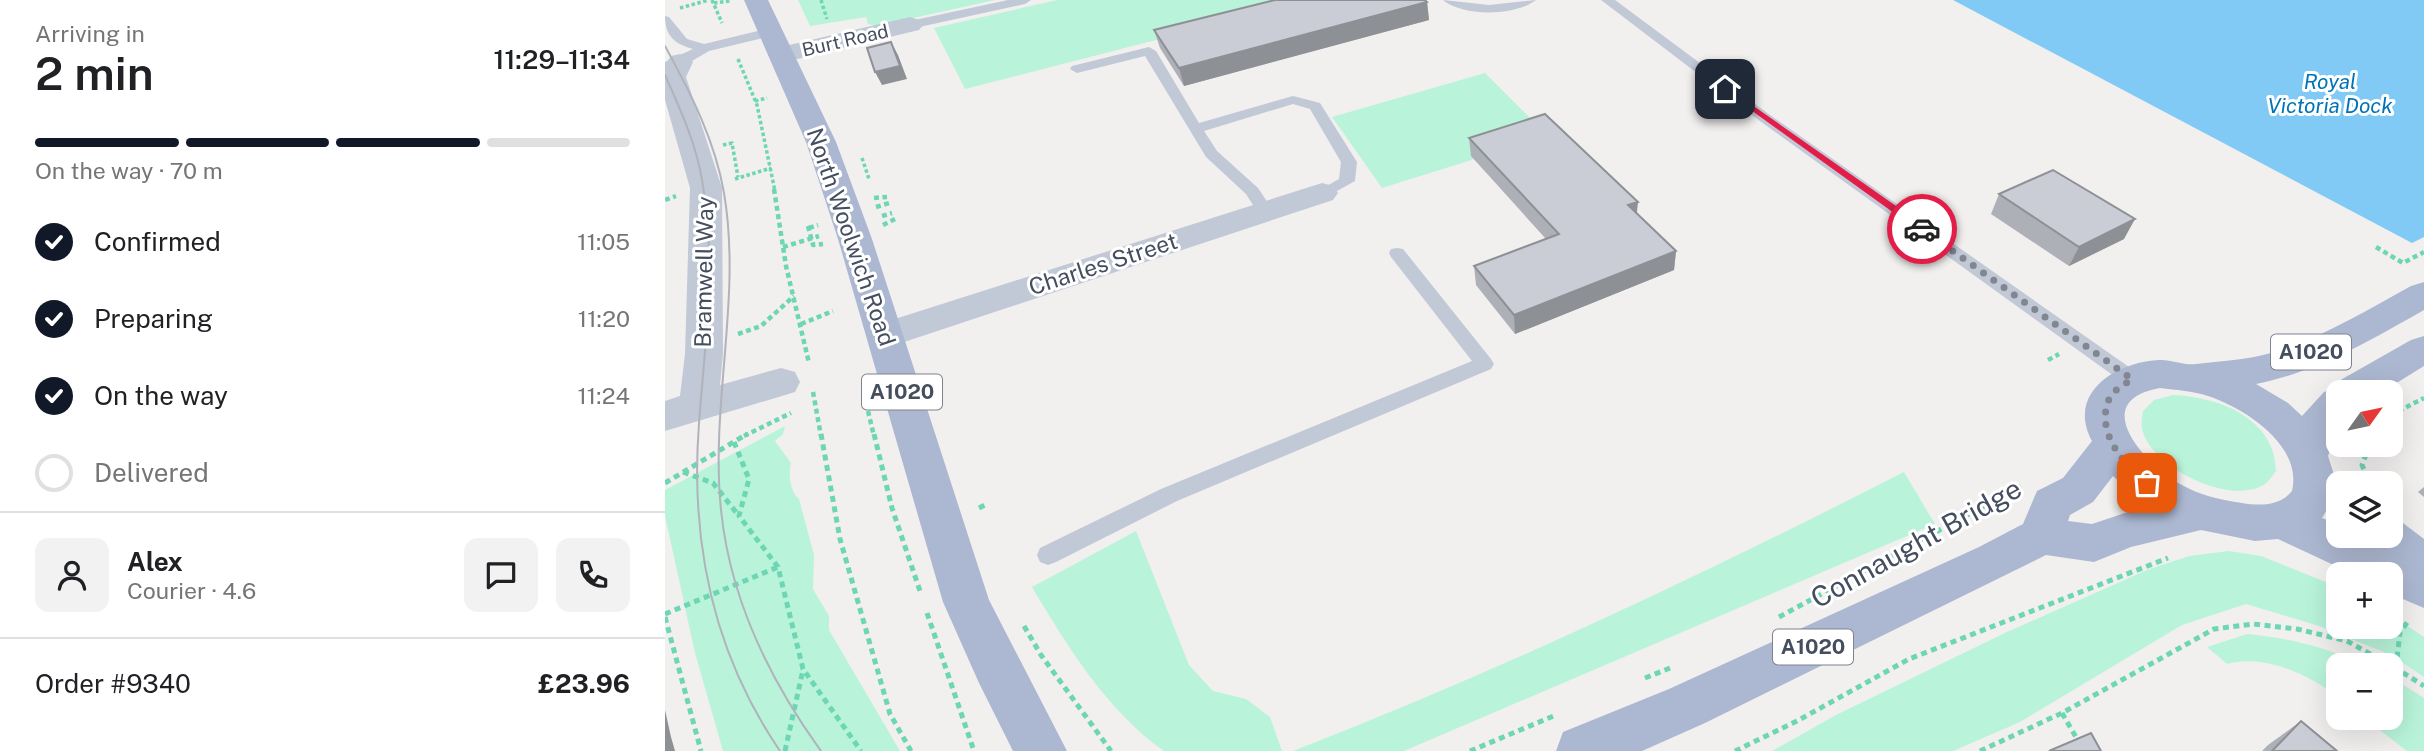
<!DOCTYPE html>
<meta charset="utf-8">
<style>
:root{--surface:#fff;--page:#f2f2f2;--text:#202124;--muted:#757577;--line:#e0e0e0;--accent:#111827}
body{margin:0;font-family:"Public Sans",sans-serif;background:var(--page);color:var(--text);height:100vh;display:flex;flex-direction:column;font-size:26px;white-space:nowrap}
*{box-sizing:border-box;margin:0}
p{font-size:23px;color:var(--muted)}
.icon{flex:none;width:38px;height:38px;fill:none;stroke:currentColor;stroke-width:2;stroke-linecap:round;stroke-linejoin:round}
.map{position:relative;flex:1;overflow:hidden}
.panel{display:flex;flex-direction:column;background:var(--surface);width:665px}
.panel>*{flex:none}
.needle{width:46px;rotate:57deg}
.fabs{position:absolute;left:1661px;top:380px;display:grid;gap:14px}
.fabs a{display:grid;place-items:center;width:77px;height:77px;border-radius:14px;background:var(--surface);box-shadow:0 7px 28px #0002;font-size:35px}
.pin{position:absolute;display:grid;place-items:center;width:60px;height:60px;color:#fff;margin:-30px;border-radius:14px;box-shadow:0 4px 10px #0006}
.courier{position:absolute;display:grid;place-items:center;width:70px;height:70px;margin:-35px;border:5px solid #e11d48;border-radius:50%;background:#fff;color:#222;box-shadow:0 2px 9px #0007}
.overview em{font-style:normal;font-weight:600}
.overview div{display:flex;flex-direction:column-reverse}
.overview{display:flex;align-items:center;justify-content:space-between;height:119px;padding:0 35px}
h1{font-size:46px;font-weight:600;line-height:52px}
.bar{display:grid;grid-template-columns:repeat(4,1fr);gap:10px 7px;align-content:center;height:84px;padding:0 35px}
.bar i{height:9px;border-radius:5px;background:var(--line)}
.bar .current{background:var(--accent)}
.bar p{grid-column:span 4}
.line{display:flex;align-items:center;gap:18px;padding:0 35px;border-top:2px solid var(--line)}
.line div{flex:1}
.round{display:grid;place-items:center;flex:none;width:74px;height:74px;border-radius:14px;background:var(--page)}
ol{padding:0 35px;list-style:none}
li{display:flex;align-items:center;gap:21px;height:77px}
li p{margin-inline-start:auto}
li .icon{padding:7px;border-radius:50%;background:var(--accent);color:#fff;stroke-width:4}
li:last-child{color:var(--muted)}
li i{width:38px;height:38px;border:4px solid var(--line);border-radius:50%}
main{display:flex;flex:1;min-height:0}
.map>svg:first-child{display:block}
.green{fill:#b9f4da}
.water{fill:#81caf6}
.lines{fill:none;stroke-linecap:round;stroke-linejoin:round}
.path-far2{stroke:#6dd6b4;stroke-width:3.5;stroke-dasharray:3.5 2.5;stroke-linecap:butt}
.path-far1{stroke:#6dd6b4;stroke-width:4.5;stroke-dasharray:5 3.5;stroke-linecap:butt}
.path{stroke:#6dd6b4;stroke-width:5;stroke-dasharray:6 4.5;stroke-linecap:butt}
.lane{fill:#c1c8d6;fill-rule:evenodd}
.street{fill:#c1c8d6;fill-rule:evenodd}
.primary{fill:#acb8d1;fill-rule:evenodd}
.tram{stroke:#b0b3ba;stroke-width:2}
.wall{fill:#aeb0b7}
.shaded-wall{fill:#8d9095}
.building{fill:#cacdd5;stroke:#8d9095;stroke-width:2}
.route{fill:#e11d48}
.done{stroke:#828691;stroke-width:7;stroke-dasharray:0 12.6}
.labels{text-anchor:middle;stroke-width:6;stroke-linejoin:round;paint-order:stroke}
.far-street-label{font-size:19px;fill:#454e5f;stroke:#fff}
.far-water-label{font-size:21px;font-style:italic;fill:#0072b7;stroke:#fff}
.shield{fill:#fff;stroke:#7d838f;stroke-width:2}
.shield-label{font-size:21px;font-weight:bold;fill:#454e5f}
.street-label{font-size:23px;fill:#454e5f;stroke:#fff}
.near-street-label{font-size:28px;fill:#454e5f;stroke:#fff}
</style>
<main>
<section class="panel">
<div class="overview"><div><h1>2 min</h1><p>Arriving in</p></div><em>11:29–11:34</em></div>
<div class="bar"><i class="current"></i><i class="current"></i><i class="current"></i><i></i><p>On the way · 70 m</p></div>
<ol>
<li><svg class="icon" aria-label="check" viewBox="0 0 24 24"><path d="M5 12l5 5 9-10"/></svg>Confirmed<p>11:05</p></li>
<li><svg class="icon" aria-label="check" viewBox="0 0 24 24"><path d="M5 12l5 5 9-10"/></svg>Preparing<p>11:20</p></li>
<li><svg class="icon" aria-label="check" viewBox="0 0 24 24"><path d="M5 12l5 5 9-10"/></svg>On the way<p>11:24</p></li>
<li><i></i>Delivered</li>
</ol>
<div class="line" style="height:126px"><a class="round"><svg class="icon" aria-label="person" viewBox="0 0 24 24"><circle cx="12" cy="8" r="4"/><path d="M4 21q1-7 8-7t8 7"/></svg></a><div><b>Alex</b><p>Courier · 4.6</p></div><a class="round"><svg class="icon" aria-label="chat" viewBox="0 0 24 24"><path d="M4 5h16v11H9l-5 4z"/></svg></a><a class="round"><svg class="icon" aria-label="phone" viewBox="0 0 24 24"><path d="M5 4h4l2 5-3 2q2 4 5 5l2-3 5 2v4C11 20 4 13 5 4z"/></svg></a></div>
<div class="line" style="height:91px"><div>Order #9340</div><b>£23.96</b></div>
</section>
<div class="map">
<svg width="1759" height="751" viewBox="0 0 1759 751">
<rect width="100%" height="100%" fill="#f2efef"/>
<g class="green">
<path d="M133 0H330L212 26 203 24 201 17 145 26Z"/>
<path d="M392 0H647L300 89 269 28Z"/>
<path d="M820 73 883 136 717 188 667 117Z"/>
<path d="M1508 395C1554 397 1610 418 1611 471 1608 475 1604 481 1600 484 1566 507 1484 467 1477 428 1476 423 1477 416 1478 411L1489 400Z"/>
<path d="M120 426 118 434 110 441 126 463C123 474 125 491 134 499L149 555 148 589 164 616V630L235 751H58L30 653 0 516V490Z"/>
<path d="M1239 472 1270 524 739 751H628C837 670 1039 574 1239 472Z"/>
<path d="M471 531 524 665 548 691 581 699 605 717 617 751H499C442 711 402 646 367 587Z"/>
<path d="M1564 551 1596 556 1673 587V626H1726V615L1759 637V677L1726 655 1654 626 1581 604 1517 625 1355 722 1288 751H1107L1171 715 1342 632 1482 570 1524 556Z"/>
<path d="M1582 634C1624 638 1661 647 1699 665H1673V697C1643 674 1600 654 1562 664L1542 647Z"/>
<path d="M1726 677 1759 698V751H1742L1699 718H1726Z"/>
</g>
<path class="water" d="M1288 0H1759V237L1747 243Z"/>
<g class="lines">
<g class="path-far2">
<path d="M47 0 57 23"/>
<path d="M156 0 162 19"/>
<path d="M49 3 65 1"/>
<path d="M15 8 44 0"/>
<path d="M73 59 92 105 110 191"/>
<path d="M90 101 102 98"/>
<path d="M58 145 67 143 73 177"/>
<path d="M197 158 204 179"/>
<path d="M70 179 106 168"/>
</g>
<g class="path-far1">
<path d="M109 189 121 266 144 363"/>
<path d="M209 198 222 197"/>
<path d="M0 200 11 196"/>
<path d="M211 207 224 203"/>
<path d="M217 216 227 213"/>
<path d="M218 225 230 219"/>
<path d="M143 226 148 245 158 244"/>
<path d="M144 228 153 225"/>
<path d="M118 247 154 236"/>
<path d="M1711 247 1738 263 1759 252"/>
<path d="M136 324 168 311"/>
<path d="M73 334 96 326 129 296"/>
<path d="M1383 360 1394 354"/>
<path d="M148 392 156 436"/>
<path d="M203 411 209 436"/>
<path d="M1726 415 1759 398"/>
<path d="M79 436 126 413"/>
</g>
<g class="path">
<path d="M156 434 175 539 225 714 246 751"/>
<path d="M209 434 227 508 256 594"/>
<path d="M69 442 84 479 74 516 113 567 138 669 196 751"/>
<path d="M1705 444 1697 465 1705 483"/>
<path d="M18 472 48 483 74 516"/>
<path d="M0 483 82 434"/>
<path d="M314 508 322 504"/>
<path d="M262 613 309 751"/>
<path d="M0 614 113 567"/>
<path d="M0 617 36 751"/>
<path d="M1114 617 1356 486"/>
<path d="M359 626 376 655 446 751"/>
<path d="M1729 667 1759 686"/>
<path d="M1731 668 1735 632 1744 620"/>
<path d="M980 678 1005 668"/>
<path d="M1397 713 1419 751"/>
<path d="M120 751 138 670"/>
<path d="M805 751 891 715"/>
<path d="M1070 751 1132 721 1244 659 1503 558"/>
<path d="M1315 751 1397 713 1549 629 1588 624 1632 629 1682 641 1725 665"/>
</g>
<g class="lane">
<path d="M343 0H366L360 4 245 29 239 25 245 21Z"/>
<path d="M778 0 824 5 871 0C851 16 798 17 778 0Z"/>
<path d="M936 0H950L1105 115 1474 374 1477 379 1474 384H1460L1095 121Z"/>
<path d="M0 16 4 17 22 39 39 44 105 28 111 32 110 35 44 51 20 65 0 70V62L28 49C10 44 0 36 0 16Z"/>
<path d="M484 47 491 51 534 123 628 96 655 103 692 162 690 181 663 196H651L649 193 674 179 676 162 645 109 628 104 539 131 552 151 593 188 609 212 607 216H595L581 194 541 157 480 56 412 73 405 69 407 66Z"/>
<path d="M732 248 738 249 826 359 829 364 826 369 512 501 391 562 383 565 375 562 372 555 375 548 496 489 807 361 726 257 724 253 726 249Z"/>
</g>
<g class="street">
<path d="M245 17 254 20 258 25 254 30 116 63 107 61 103 55 107 49Z"/>
<path d="M15 54 24 56 28 62 21 77 57 188 58 354 55 385 116 368 130 372 135 382 130 392 0 431V401L15 396 20 354 25 188 0 100V65L6 56Z"/>
<path d="M657 183 668 186 673 193 668 200 221 348 208 344 203 335 208 326Z"/>
</g>
<g class="primary">
<path d="M79 0H103L171 142 207 239 324 600 402 751H348L314 683 278 602 173 239 141 142Z"/>
<path d="M1759 282V310C1706 340 1652 372 1591 384L1623 403 1637 416 1659 392 1668 389 1672 382 1746 340 1759 336V366L1717 392H1673V428L1663 456 1672 484 1669 498 1657 518 1673 524V536H1726V518L1738 523 1759 539V608L1726 594V574H1688L1613 539 1590 541 1536 530 1466 547 1429 562 1381 555 1040 723 977 751H891L898 732 1004 689 1314 547 1358 524 1372 491 1398 478 1427 441C1401 393 1451 362 1494 360 1506 359 1520 366 1531 364 1556 361 1582 360 1606 353 1655 339 1702 310 1746 286ZM1495 388C1511 390 1528 391 1543 396 1580 408 1638 446 1627 491 1615 506 1595 506 1577 503 1555 500 1534 495 1515 484 1479 463 1422 401 1495 388ZM1448 476 1481 506 1427 524 1403 521 1405 515 1428 502Z"/>
</g>
<g class="tram">
<path d="M0 46C25 92 50 140 59 193 77 298 45 404 56 510 65 599 104 679 156 751"/>
<path d="M0 75C15 109 31 143 37 180 52 261 40 342 34 423 25 541 48 653 115 751"/>
</g>
</g>
<g class="wall">
<path d="M762 2 764 20 519 86 495 48 489 30Z"/>
<path d="M804 138 972 213 1011 251 1009 270 850 334 811 285 809 266 881 239 806 156Z"/>
<path d="M1334 194 1459 239 1404 266 1326 214Z"/>
<path d="M1759 487V497L1753 492Z"/>
<path d="M1636 721 1672 751H1597L1603 745Z"/>
</g>
<g class="shaded-wall">
<path d="M762 2 764 20 519 86 514 68Z"/>
<path d="M226 42 233 55 242 79 217 85 210 72Z"/>
<path d="M973 202 971 221 963 205Z"/>
<path d="M1470 219 1459 239 1404 266 1414 247Z"/>
<path d="M1011 251 1009 270 850 334 849 315Z"/>
<path d="M0 710 6 737 10 751H0Z"/>
</g>
<g class="building">
<path d="M610 0H760L762 2 514 68 489 30Z"/>
<path d="M226 42 235 66 210 72 202 48Z"/>
<path d="M880 114 973 202 963 205 1011 251 849 315 809 266 894 234 804 138Z"/>
<path d="M1388 170 1470 219 1414 247 1334 194Z"/>
<path d="M1636 721 1672 751H1607Z"/>
<path d="M1426 733 1436 751H1384Z"/>
</g>
<path class="route" d="M1060 86 1261 227V231H1254L1058 90Z"/>
<g class="lines">
<path class="done" d="M1257 229 1467 379C1460 384 1449 390 1445 397 1429 430 1457 463 1482 483"/>
</g>
<g class="labels">
<g class="far-street-label">
<text transform="translate(180 40) rotate(-13)" y="7">Burt Road</text>
</g>
<g class="far-water-label">
<text x="1665" y="89">Royal<tspan x="1665" dy="24">Victoria Dock</tspan></text>
</g>
<g class="shield">
<rect x="1606" y="334.5" width="80" height="35" rx="5"/>
<rect x="197" y="374.5" width="80" height="35" rx="5"/>
<rect x="1108" y="629.5" width="80" height="35" rx="5"/>
</g>
<g class="shield-label">
<text x="1646" y="359">A1020</text>
<text x="237" y="399">A1020</text>
<text x="1148" y="654">A1020</text>
</g>
<g class="street-label">
<text transform="translate(186 237) rotate(71)" y="8">North Woolwich Road</text>
<text transform="translate(438 264) rotate(-18)" y="8">Charles Street</text>
<text transform="translate(39 272) rotate(-89)" y="8">Bramwell Way</text>
</g>
<g class="near-street-label">
<text transform="translate(1251 543) rotate(-29)" y="10">Connaught Bridge</text>
</g>
</g>
</svg>
<div class="fabs">
<a><svg class="needle" viewBox="-14 -14 28 28"><path d="M0-13l5 13h-10z" fill="#e53935"/><path d="M0 13l5-13h-10z" fill="#757577"/></svg></a>
<a><svg class="icon" aria-label="layers" viewBox="0 0 24 24"><path d="M12 4l9 5-9 5-9-5zM3 14l9 5 9-5"/></svg></a>
<a>+</a>
<a>−</a>
</div>
<div class="pin" style="left:1482px;top:483px;background:#ea580c"><svg class="icon" aria-label="bag" viewBox="0 0 24 24"><path d="M5 8h14l-1 12H6zM9 8a3 3 0 0 1 6 0"/></svg></div>
<div class="pin" style="left:1060px;top:89px;background:#1f2937"><svg class="icon" aria-label="home" viewBox="0 0 24 24"><path d="M3 11l9-7 9 7M6 9v11h12V9"/></svg></div>
<div class="courier" style="left:1257px;top:229px"><svg class="icon" aria-label="car" viewBox="0 0 24 24"><path d="M5 17H2v-5l4-1 3-4h7l3 4 3 1v5h-3M9 17h6M6 11h13"/><circle cx="7" cy="17" r="2"/><circle cx="17" cy="17" r="2"/></svg></div>
</div>
</main>
